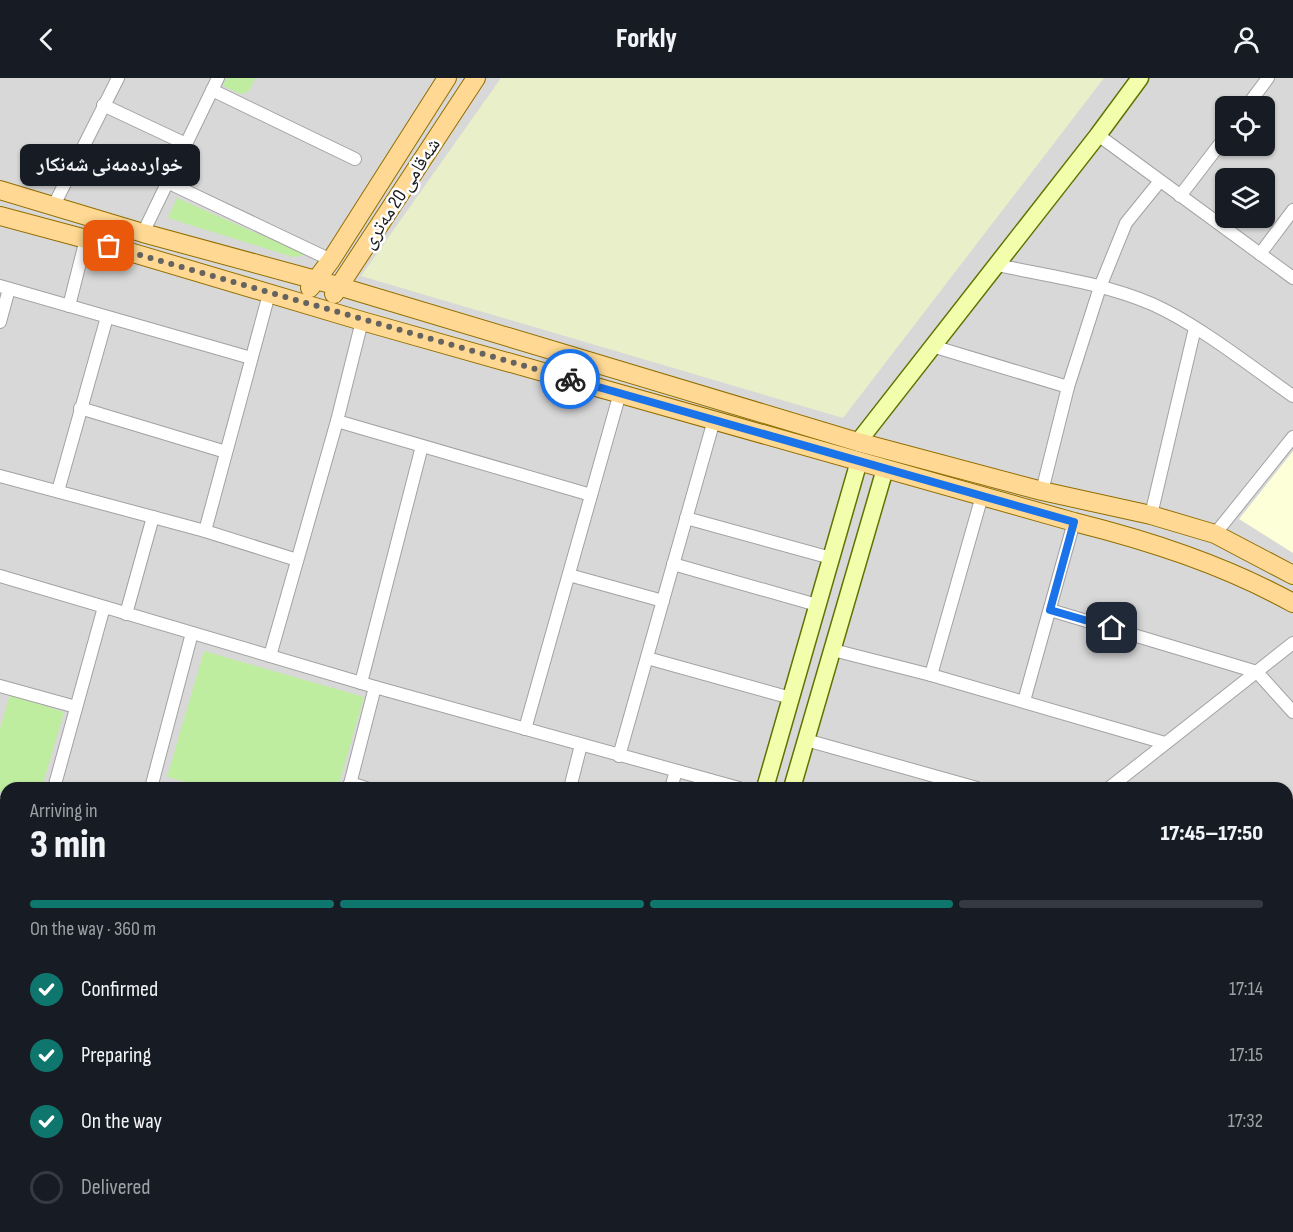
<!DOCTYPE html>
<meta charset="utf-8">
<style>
:root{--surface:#171b24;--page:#242831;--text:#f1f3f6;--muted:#9ea1a6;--line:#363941;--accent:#0f766e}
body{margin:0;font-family:"Sofia Sans Condensed","Noto Naskh Arabic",sans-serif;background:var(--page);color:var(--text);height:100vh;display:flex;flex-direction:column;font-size:22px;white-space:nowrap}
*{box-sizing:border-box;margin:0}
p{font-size:20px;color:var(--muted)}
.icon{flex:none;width:33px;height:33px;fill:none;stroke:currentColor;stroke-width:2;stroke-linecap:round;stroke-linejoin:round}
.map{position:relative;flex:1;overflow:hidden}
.sheet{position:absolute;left:0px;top:704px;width:1293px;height:452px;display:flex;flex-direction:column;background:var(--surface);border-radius:18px 18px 0 0;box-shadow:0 2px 4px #0004}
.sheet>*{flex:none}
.controls{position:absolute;left:1215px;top:18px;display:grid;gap:12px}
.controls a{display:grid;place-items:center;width:60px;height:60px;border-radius:9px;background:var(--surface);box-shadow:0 2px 4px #0004;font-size:30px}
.pin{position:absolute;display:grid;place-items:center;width:51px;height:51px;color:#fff;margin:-26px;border-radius:12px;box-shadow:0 3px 9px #0006}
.courier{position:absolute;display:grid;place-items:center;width:60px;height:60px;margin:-30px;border:4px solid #1a73e8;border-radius:50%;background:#fff;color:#222;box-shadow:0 2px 8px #0007}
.bubble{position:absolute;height:42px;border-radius:9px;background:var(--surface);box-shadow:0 2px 4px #0004;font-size:20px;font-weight:800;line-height:42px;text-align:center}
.headline em{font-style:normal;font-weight:800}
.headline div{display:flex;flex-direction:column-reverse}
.headline{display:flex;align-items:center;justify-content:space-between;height:102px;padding:0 30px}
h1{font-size:39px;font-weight:800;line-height:45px}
.bar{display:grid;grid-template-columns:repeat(4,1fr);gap:9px 6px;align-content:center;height:72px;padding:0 30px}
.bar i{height:8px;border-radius:4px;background:var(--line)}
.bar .current{background:var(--accent)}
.bar p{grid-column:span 4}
ol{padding:0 30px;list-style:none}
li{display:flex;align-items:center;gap:18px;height:66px}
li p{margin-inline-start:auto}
li .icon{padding:6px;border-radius:50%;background:var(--accent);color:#fff;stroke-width:4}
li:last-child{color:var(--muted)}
li i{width:33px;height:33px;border:3px solid var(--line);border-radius:50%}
header{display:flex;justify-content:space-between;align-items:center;height:78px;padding:0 30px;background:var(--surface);font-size:27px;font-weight:800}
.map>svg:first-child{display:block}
.residential{fill:#d9d8d8;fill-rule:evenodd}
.education{fill:#fcffd7}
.farmland{fill:#e9efc8}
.grass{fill:#bfeda0}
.pitch{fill:#76e4c2}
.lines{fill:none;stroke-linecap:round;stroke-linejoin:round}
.street-casing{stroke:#a2a2a2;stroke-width:14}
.secondary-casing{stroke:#5e7400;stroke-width:19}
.primary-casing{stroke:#926e00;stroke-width:20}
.street{stroke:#fff;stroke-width:12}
.secondary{stroke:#f3fead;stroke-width:16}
.primary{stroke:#ffd993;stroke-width:18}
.done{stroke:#656360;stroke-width:6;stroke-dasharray:0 10.8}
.route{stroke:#1a73e8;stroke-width:8}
.labels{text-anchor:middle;stroke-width:5;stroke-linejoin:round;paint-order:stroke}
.street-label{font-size:20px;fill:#1b1b1b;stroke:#fff}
</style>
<header><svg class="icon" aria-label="back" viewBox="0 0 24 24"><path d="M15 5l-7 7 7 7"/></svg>Forkly<svg class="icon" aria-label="person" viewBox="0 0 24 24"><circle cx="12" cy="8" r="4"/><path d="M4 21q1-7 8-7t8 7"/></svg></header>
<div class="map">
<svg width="1293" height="1154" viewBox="0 0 1293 1154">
<rect width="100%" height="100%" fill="#eeeadf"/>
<path class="residential" d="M0 0H1293V985L1287 988V710H6V1149H1137L1133 1154H0ZM1226 28H1264V68H1226ZM1226 100H1264V140H1226Z"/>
<path class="education" d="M1293 373V475L1239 441Z"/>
<path class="farmland" d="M501 0H1104L843 340 361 198Z"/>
<g class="grass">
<path d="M226 0H255L249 13 241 16 223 8Z"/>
<path d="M177 120 306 177 293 179 168 140Z"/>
<path d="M204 573 364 619 338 709H205L167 699Z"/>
<path d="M10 617 64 634 42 709 6 710V716L0 714V650Z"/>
<path d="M0 736 6 738V776L0 774Z"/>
<path d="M0 940 6 942V1069L0 1067Z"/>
</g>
<path class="pitch" d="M801 1149H975L971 1154H808Z"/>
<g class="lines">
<defs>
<g id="street">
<path d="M212 12 355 81"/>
<path d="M103 27 186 66"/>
<path d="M1247 28 1268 0"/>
<path d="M1098 57 1293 200"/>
<path d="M167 104 331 182"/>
<path d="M1180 118 1226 58"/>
<path d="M54 127 118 0"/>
<path d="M143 155 218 0"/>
<path d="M1260 176 1293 132"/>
<path d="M997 187C1049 198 1103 205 1152 226 1199 247 1250 288 1293 318"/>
<path d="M0 208 251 280"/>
<path d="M69 228 86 161"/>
<path d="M0 244 9 211"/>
<path d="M932 268 1068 309"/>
<path d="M80 330 226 374"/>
<path d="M337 343 591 417"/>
<path d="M0 398 205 453 297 482"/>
<path d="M58 413 107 239"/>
<path d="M1042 413 1068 309 1100 209 1126 145 1160 103"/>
<path d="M1151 437 1195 250"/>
<path d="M686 440 831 480"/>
<path d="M205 453 269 216"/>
<path d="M1215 456 1293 359"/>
<path d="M673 486 817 527"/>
<path d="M569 497 663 523"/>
<path d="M0 498 375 609 739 710"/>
<path d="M1050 532 1257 594 1293 634"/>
<path d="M126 536 153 439"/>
<path d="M833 572 931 597 1165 665"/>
<path d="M270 578 337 343 362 243"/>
<path d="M647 580 791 620"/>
<path d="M931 597 982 418"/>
<path d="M361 605 422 368"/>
<path d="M0 608 76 629"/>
<path d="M1024 623 1074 444"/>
<path d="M525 651 620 315"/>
<path d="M806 662 977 710"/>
<path d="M619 678 714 342"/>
<path d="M350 705 366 710"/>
<path d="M54 710 104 529"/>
<path d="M151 710 192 555"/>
<path d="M349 710 375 609"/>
<path d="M570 710 581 667"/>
<path d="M671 710 676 693"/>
<path d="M1109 710 1293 565"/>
<path d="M0 725 6 726"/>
<path d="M0 825 6 827"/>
<path d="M0 930 6 931"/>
<path d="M1287 1010 1293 1005"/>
<path d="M0 1075 6 1076"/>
<path d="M1287 1138 1293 1134"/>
<path d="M68 1149 85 1154"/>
<path d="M407 1149 425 1154"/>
<path d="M790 1149 796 1154"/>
<path d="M1107 1149 1110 1154"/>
<path d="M1231 1149 1234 1154"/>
<path d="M9 1154 11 1149"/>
<path d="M207 1154 208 1149"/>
<path d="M385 1154 386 1149"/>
<path d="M1263 1154 1270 1149"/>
</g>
<g id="secondary">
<path d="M858 364 1098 57 1140 0"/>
<path d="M765 710 859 383"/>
<path d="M792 710 885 391"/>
<path d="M643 1154 645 1149"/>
<path d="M668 1154 669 1149"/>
</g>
<g id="primary">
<path d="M0 112 143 155 338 208 858 364 1042 413 1151 437 1215 456 1293 497"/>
<path d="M0 138 86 161 362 243 1074 444C1150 463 1224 487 1293 525"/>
<path d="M310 210 331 182 447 0"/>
<path d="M334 216 476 0"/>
</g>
</defs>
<use href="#street" class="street-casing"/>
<use href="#secondary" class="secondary-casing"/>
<use href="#primary" class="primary-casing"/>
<use href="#street" class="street"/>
<use href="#secondary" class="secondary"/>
<use href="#primary" class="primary"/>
</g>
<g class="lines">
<path class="done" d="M109 168 570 301"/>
<path class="route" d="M570 301 1074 444 1050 532 1112 550"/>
</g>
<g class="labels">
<g class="street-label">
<text transform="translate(400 115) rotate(-57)" y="7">شەقامی 20 مەتری</text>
</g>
</g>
</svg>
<div class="controls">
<a><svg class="icon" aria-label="locate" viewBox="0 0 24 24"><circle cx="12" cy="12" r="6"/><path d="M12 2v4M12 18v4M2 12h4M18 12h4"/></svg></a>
<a><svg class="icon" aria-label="layers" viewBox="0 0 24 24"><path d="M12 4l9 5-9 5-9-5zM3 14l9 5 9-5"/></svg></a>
</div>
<div class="pin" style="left:109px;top:168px;background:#ea580c"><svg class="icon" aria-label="bag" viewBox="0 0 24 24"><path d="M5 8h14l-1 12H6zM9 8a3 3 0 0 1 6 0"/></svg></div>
<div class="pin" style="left:1112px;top:550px;background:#1f2937"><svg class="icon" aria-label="home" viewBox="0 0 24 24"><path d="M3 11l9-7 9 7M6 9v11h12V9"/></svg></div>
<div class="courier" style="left:570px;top:301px"><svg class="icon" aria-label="bike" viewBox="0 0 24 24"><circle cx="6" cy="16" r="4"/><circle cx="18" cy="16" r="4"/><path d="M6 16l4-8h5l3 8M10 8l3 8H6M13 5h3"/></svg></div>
<div class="bubble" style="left:20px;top:66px;width:180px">خواردەمەنی شەنکار</div>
<section class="sheet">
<div class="headline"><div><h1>3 min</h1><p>Arriving in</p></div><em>17:45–17:50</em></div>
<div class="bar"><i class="current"></i><i class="current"></i><i class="current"></i><i></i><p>On the way · 360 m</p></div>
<ol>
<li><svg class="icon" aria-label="check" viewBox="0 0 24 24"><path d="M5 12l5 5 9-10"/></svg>Confirmed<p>17:14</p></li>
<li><svg class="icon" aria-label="check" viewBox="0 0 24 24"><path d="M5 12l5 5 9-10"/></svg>Preparing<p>17:15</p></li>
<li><svg class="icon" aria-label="check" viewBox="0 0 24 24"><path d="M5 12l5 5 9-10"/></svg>On the way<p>17:32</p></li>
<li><i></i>Delivered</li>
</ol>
</section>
</div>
